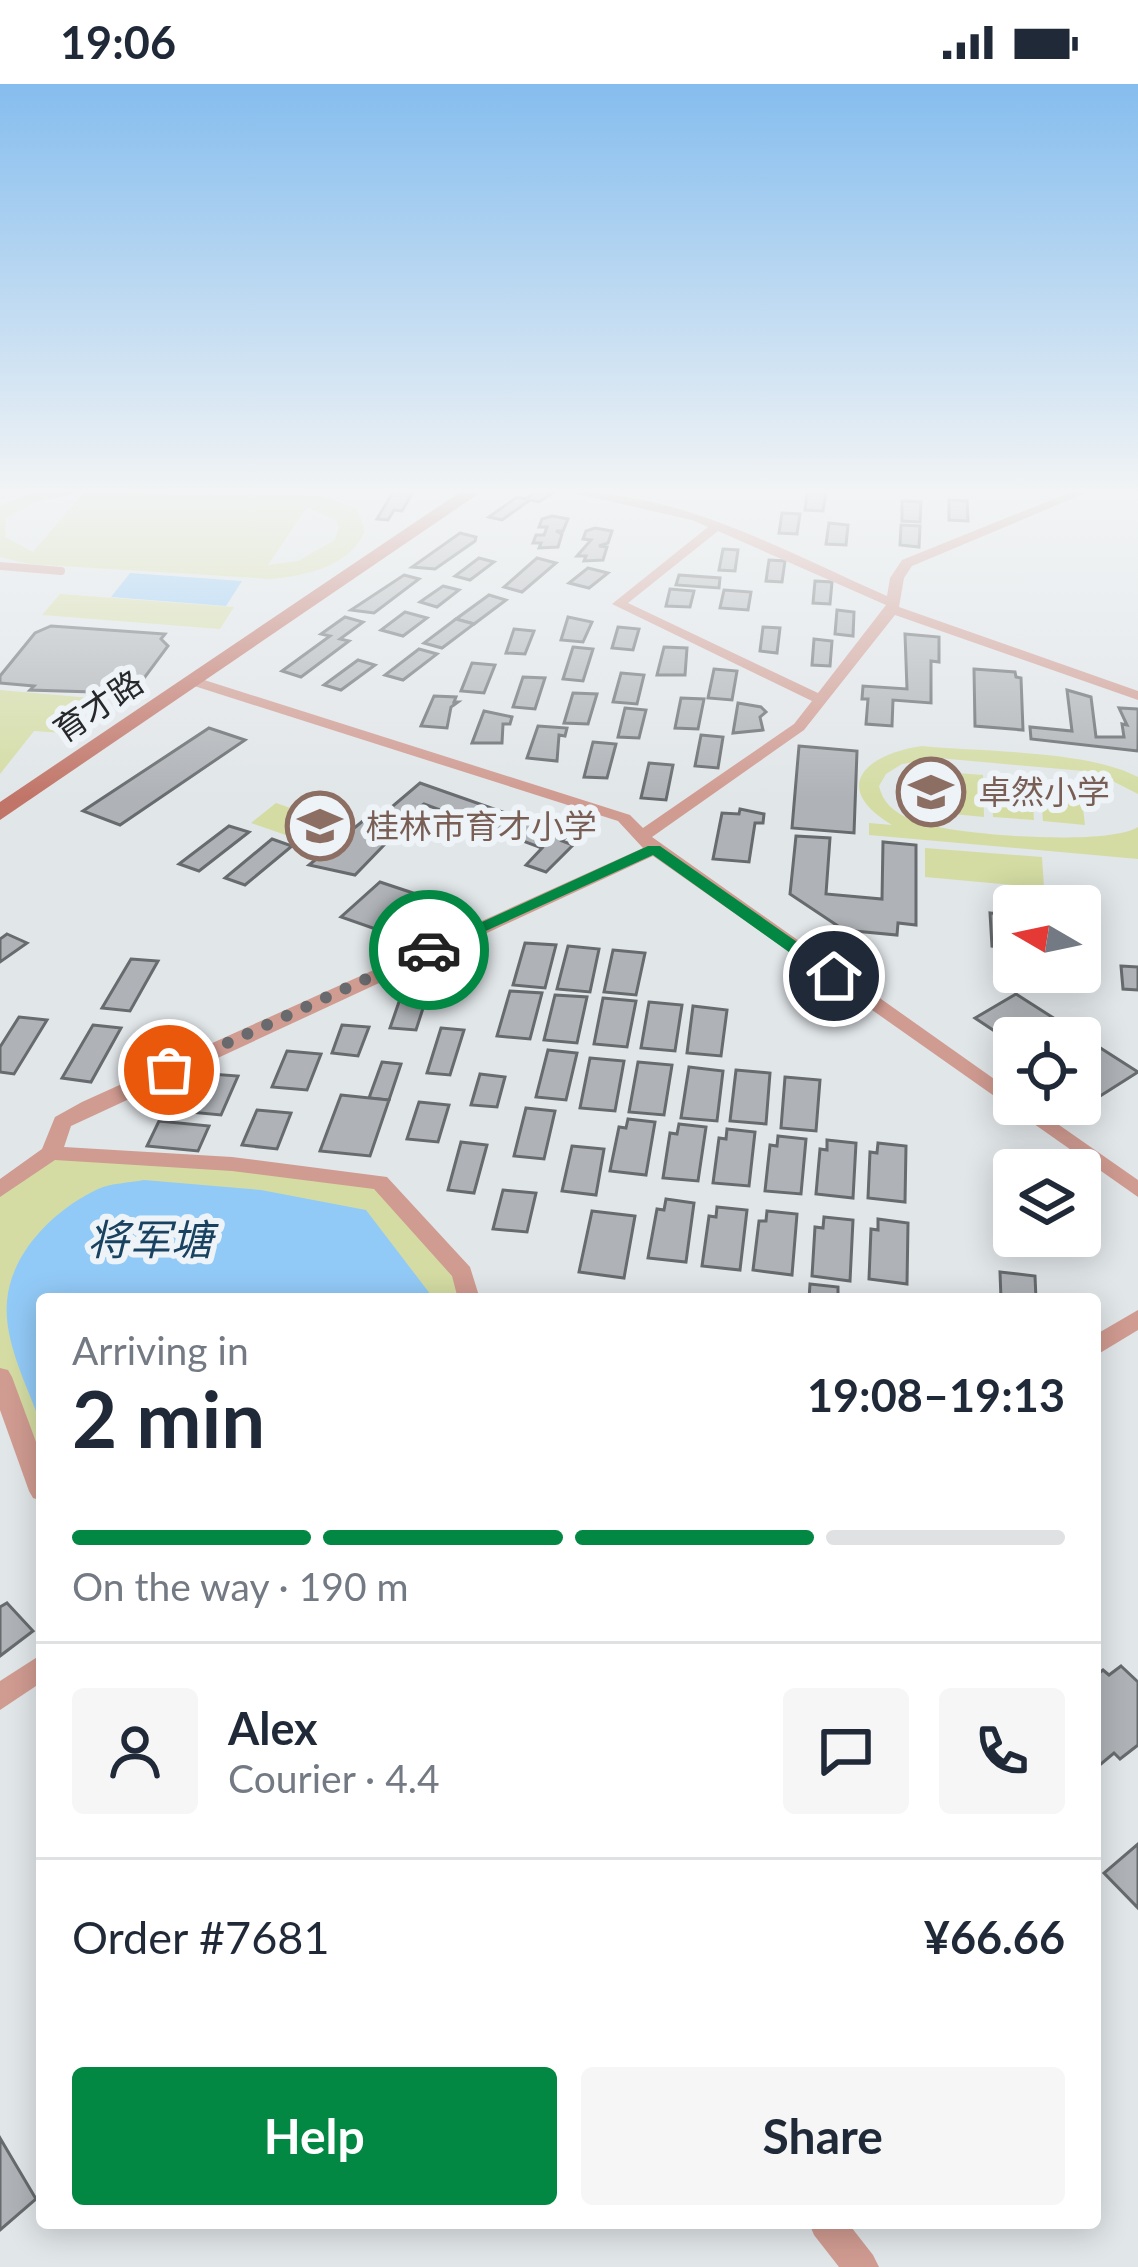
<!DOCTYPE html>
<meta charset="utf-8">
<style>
:root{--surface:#fff;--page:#f6f6f7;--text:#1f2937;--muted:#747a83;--line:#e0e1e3;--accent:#038844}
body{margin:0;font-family:Lato,"Noto Sans SC",sans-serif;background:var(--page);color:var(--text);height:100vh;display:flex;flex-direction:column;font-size:45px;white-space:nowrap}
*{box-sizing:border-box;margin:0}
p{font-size:39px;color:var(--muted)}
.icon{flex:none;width:66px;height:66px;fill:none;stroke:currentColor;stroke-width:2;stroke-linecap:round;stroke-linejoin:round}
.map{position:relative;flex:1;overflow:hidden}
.details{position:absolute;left:36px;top:1209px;width:1065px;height:936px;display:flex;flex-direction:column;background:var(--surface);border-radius:12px;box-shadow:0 6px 30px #0003}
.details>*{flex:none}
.needle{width:78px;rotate:279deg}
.controls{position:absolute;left:993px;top:801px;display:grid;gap:24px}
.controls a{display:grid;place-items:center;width:108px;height:108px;border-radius:12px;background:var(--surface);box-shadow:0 6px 30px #0003;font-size:60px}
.pin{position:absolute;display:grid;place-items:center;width:102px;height:102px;color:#fff;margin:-51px;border:6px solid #fff;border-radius:50%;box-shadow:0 3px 12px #0007}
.courier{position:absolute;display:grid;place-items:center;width:120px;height:120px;margin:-60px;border:9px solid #038844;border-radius:50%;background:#fff;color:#222;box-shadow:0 3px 15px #0007}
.summary em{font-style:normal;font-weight:700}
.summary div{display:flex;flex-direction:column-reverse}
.summary{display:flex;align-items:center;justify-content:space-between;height:204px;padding:0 36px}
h1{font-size:78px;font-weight:700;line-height:90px}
.bar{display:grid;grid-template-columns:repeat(4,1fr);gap:18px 12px;align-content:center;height:144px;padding:0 36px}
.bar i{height:15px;border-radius:9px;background:var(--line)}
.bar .current{background:var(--accent)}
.bar p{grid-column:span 4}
.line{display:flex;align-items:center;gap:30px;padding:0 36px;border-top:3px solid var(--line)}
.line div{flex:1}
.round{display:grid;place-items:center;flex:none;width:126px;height:126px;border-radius:12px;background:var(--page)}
.primary-button{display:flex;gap:24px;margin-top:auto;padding:24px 36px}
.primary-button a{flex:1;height:138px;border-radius:12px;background:var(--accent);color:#fff;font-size:48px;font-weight:700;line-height:138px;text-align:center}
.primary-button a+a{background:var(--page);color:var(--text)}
.status{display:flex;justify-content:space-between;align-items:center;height:84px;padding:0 60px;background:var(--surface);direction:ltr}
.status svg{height:33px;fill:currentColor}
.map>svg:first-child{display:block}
.green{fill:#d4dca3;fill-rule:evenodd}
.water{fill:#92caf7}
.building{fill:#afb3b7;stroke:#676b6e;stroke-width:3}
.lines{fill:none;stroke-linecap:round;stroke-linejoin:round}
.service{stroke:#d09b91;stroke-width:8}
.minor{fill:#d09b91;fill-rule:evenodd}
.secondary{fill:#c17568;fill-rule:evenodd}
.route{fill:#038844}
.done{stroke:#686a6d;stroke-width:12;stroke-dasharray:0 21.6}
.labels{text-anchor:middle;stroke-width:12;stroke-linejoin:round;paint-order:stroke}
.far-street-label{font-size:33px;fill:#27282a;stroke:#eef3f7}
.far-education-label{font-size:33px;fill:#785e54;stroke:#eef3f7;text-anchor:start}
.water-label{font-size:42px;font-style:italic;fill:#184260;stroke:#eef3f7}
</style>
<div class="status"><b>19:06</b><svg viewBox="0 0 49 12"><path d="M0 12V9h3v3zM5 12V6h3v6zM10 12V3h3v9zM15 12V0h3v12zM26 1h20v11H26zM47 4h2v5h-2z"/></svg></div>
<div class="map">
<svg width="1138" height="2183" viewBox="0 0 1138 2183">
<rect width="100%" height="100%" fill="#e1e6e9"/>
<g class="green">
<path d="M34 408H80L35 418 6 434 5 453 33 468 84 408 323 412 357 425 365 446C352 482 305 492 271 495L29 480 0 473V422ZM307 423 335 436 339 443 335 456 298 477 268 481Z"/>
<path d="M60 510 234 523 220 545 42 531Z"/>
<path d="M0 606 91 614 65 649 34 647 0 690Z"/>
<path d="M922 662C982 668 1087 666 1138 693V710L1095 688 938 674 902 680 886 690 879 702C883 719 893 727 909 735 942 751 1108 763 1138 743V775L869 751V739L892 741C829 703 866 670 922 662Z"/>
<path d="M943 688 983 691 984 733 943 729Z"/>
<path d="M991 692 1031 695 1034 736 993 733Z"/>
<path d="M1040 696 1080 699 1085 741 1043 737Z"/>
<path d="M276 719 331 738 306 758 251 739Z"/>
<path d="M925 764 1042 773 1044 804 925 793Z"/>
<path d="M51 1069 380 1098 462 1189 469 1215H42V1407L0 1293V1106Z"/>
</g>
<g class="water">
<path d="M130 489 242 497 226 522 111 513Z"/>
<path d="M144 1096 261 1106 366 1126 434 1215H42V1343C29 1305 3 1258 7 1217 11 1168 55 1125 98 1105 111 1099 129 1099 144 1096Z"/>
</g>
<g class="building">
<path d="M393 408H413L402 427 394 426 388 436 377 435Z"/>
<path d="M535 408H554L539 418 530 416 502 436 489 433 517 413 526 415Z"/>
<path d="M807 408H826L823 427 805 426Z"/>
<path d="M949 416 967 417 968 437 949 436Z"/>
<path d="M902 417 921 418 920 438 902 437Z"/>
<path d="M782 429 800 430 797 450 779 449Z"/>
<path d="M552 432 568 435 563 447H556L562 450 558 463 539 464 541 459H533L536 451H544L547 443H539L542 435Z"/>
<path d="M829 439 848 441 846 461 826 460Z"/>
<path d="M901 441 920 442 919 463 900 461Z"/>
<path d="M595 444 612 447 608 459 599 462 607 463 603 476 584 477 586 472H577L591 456 583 455 586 447Z"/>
<path d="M460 449 476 453 475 457 435 485 412 483Z"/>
<path d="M723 465 738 466 735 487 719 486Z"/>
<path d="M479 474 494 478 470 496 455 492Z"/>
<path d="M537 474 556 479 522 508 504 503Z"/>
<path d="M769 476 785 477 782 498 766 497Z"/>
<path d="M588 484 608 489 589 504 569 499Z"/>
<path d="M404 491 419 495 374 529 351 526Z"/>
<path d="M679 491 720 494 719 504 676 501Z"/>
<path d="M815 497 832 498 830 520 813 519Z"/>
<path d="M443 502 459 506 437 523 420 518Z"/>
<path d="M670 505 694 507 690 523 666 522Z"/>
<path d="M724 506 751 508 748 526 720 524Z"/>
<path d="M489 511 506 516 474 540 456 535Z"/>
<path d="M837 526 854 528 853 552 835 550Z"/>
<path d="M405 528 427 534 403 552 381 546Z"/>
<path d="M345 533 363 538 340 555 349 557 301 593 282 587 330 552 321 550Z"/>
<path d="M568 533 592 538 583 558 561 556Z"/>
<path d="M456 535 474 540 442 564 424 559Z"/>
<path d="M51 542 165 550 161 555 168 562 136 605 126 609 30 606 34 602 0 599V592L35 549Z"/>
<path d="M618 543 639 545 633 566 612 564Z"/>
<path d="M763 543 780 544 777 569 760 567Z"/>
<path d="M514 545 534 547 525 570 506 569Z"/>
<path d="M905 550 939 553V578L931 577V619L893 616 892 642 866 640 868 615H862L863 602 907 605Z"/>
<path d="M814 555 832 557 830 582 812 581Z"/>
<path d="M573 563 593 565 583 597 563 595Z"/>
<path d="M664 563 687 564 685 591H657Z"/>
<path d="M419 565 437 570 403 596 385 591Z"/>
<path d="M358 576 375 581 341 606 324 601Z"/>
<path d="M472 579 495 581 484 609 461 607Z"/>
<path d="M714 585 737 587 732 616 708 614Z"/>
<path d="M974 585 1015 588 1016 593 1021 594 1023 646 975 642Z"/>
<path d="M621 589 644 591 637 620 613 618Z"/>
<path d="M523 593 545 594 535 625 513 623Z"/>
<path d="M1067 606 1091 613 1096 653H1124L1122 640 1127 641 1119 624 1138 625V667L1031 655 1030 643 1072 647Z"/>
<path d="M573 609 597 610 588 640 564 639Z"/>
<path d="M434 612 456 613 454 618H458L451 623 447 644 421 642Z"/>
<path d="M681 614 704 615 698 645 675 644Z"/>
<path d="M738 619 761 623 766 628 760 633 763 646 733 649Z"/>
<path d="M625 624 646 626 639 654 618 653Z"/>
<path d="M484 627 512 633 510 640H503L502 659H472Z"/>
<path d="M538 642 567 644 565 652 559 651 557 677 527 674Z"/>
<path d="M209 644 245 656 120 741 83 727Z"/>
<path d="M701 651 723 653 718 684 695 682Z"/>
<path d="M593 658 616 660 607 694 584 693Z"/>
<path d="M799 662 857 667 854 749 792 744Z"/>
<path d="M649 679 673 681 666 716 641 714Z"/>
<path d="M420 699 568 751 562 757 573 761 546 788 526 781 542 764 424 720 390 744 399 752 387 758 355 791 309 781 364 736 393 722Z"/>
<path d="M740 725 764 730 763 739H755L749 778 713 775 722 729 739 730Z"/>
<path d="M229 742 249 748 199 787 179 780Z"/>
<path d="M796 752 830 754 826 810 882 815 883 758 916 761V841L898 839 897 851 844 846 790 810Z"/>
<path d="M272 755 292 762 245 801 225 794Z"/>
<path d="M380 798 425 813 387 849 341 833Z"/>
<path d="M1080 822 1096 824 1099 848 1080 847Z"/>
<path d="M990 829 1014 831V864L992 862Z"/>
<path d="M7 850 27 859 0 878V855Z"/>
<path d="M525 859 556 861 545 904 513 901Z"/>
<path d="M568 862 599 865 590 908 557 905Z"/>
<path d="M613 866 645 869 636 911 604 908Z"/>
<path d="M131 875 158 877 130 927 102 924Z"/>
<path d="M1121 882 1138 883V906L1123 905Z"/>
<path d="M510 907 542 909 530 955 497 952Z"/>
<path d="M1016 910 1138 988 1097 1014 1080 1003V954H1014V960L975 934Z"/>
<path d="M555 911 587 913 577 959 544 956Z"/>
<path d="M603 914 636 917 627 963 594 960Z"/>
<path d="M400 915 425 918 416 946 390 944Z"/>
<path d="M649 918 682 921 675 967 641 964Z"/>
<path d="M693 922 727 926 721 972 687 969Z"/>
<path d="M19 933 47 936 14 990 0 988V963Z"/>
<path d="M93 941 121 944 91 998 62 994Z"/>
<path d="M342 941 369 943 358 972 332 969Z"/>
<path d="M441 944 464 946 450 991 427 989Z"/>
<path d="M548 966 577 969 566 1016 536 1013Z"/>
<path d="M287 967 321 970 307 1006 272 1003Z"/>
<path d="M590 974 624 977 615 1027 580 1024Z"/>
<path d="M382 978 401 980 389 1016 369 1014Z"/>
<path d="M638 978 672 981 664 1031 629 1028Z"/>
<path d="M689 983 723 987 717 1037 681 1034Z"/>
<path d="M736 986 770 989 766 1040 730 1037Z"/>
<path d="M197 989 238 992 221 1031 179 1027Z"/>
<path d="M480 990 505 993 497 1023 471 1021Z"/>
<path d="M785 993 820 996 816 1047 781 1044Z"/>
<path d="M341 1011 389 1016 370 1072 320 1067Z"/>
<path d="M419 1018 449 1021 438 1058 407 1055Z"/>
<path d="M526 1024 555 1027 544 1075 514 1072Z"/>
<path d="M257 1026 291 1029 277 1065 242 1061Z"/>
<path d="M628 1035 655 1038 646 1091 610 1087 619 1043 626 1044Z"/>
<path d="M159 1037 209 1042 198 1067 147 1062Z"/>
<path d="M679 1040 706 1043 698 1097 663 1094 670 1049 677 1050Z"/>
<path d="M727 1045 755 1048 749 1102 713 1099 719 1054 726 1055Z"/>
<path d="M778 1052 806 1055 801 1110 765 1107 770 1061 777 1062Z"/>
<path d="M827 1056 856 1059 853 1114 816 1110 820 1065 827 1066Z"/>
<path d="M461 1058 487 1061 474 1109 448 1106Z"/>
<path d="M878 1059 906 1062 905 1118 868 1114 870 1068 877 1069Z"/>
<path d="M572 1062 604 1065 596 1111 562 1107Z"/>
<path d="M503 1106 536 1109 527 1148 493 1145Z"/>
<path d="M666 1115 694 1119 686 1178 648 1174 657 1125 664 1126Z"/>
<path d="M717 1123 747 1126 740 1186 702 1182 709 1132 716 1133Z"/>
<path d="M592 1127 635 1132 624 1194 579 1188Z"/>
<path d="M767 1127 797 1130 792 1191 753 1186 759 1137H766Z"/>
<path d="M824 1133 853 1136 850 1197 812 1192 815 1143 823 1144Z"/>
<path d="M878 1135 908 1139 907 1200 869 1195 871 1145 878 1146Z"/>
<path d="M1000 1188 1035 1192 1036 1215H1001Z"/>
<path d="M810 1200 838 1203V1215H809Z"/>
<path d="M7 1519 33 1547 0 1572V1523Z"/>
<path d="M1121 1582 1138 1598V1661L1120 1675 1114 1669 1095 1685 1099 1599 1095 1592 1103 1586 1109 1591Z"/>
<path d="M1138 1760V1824L1104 1789Z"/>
<path d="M0 2054 36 2115 0 2146Z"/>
</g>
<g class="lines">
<path class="service" d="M0 482 61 487"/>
<g class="minor">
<path d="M569 408C682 408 786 468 887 512L890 494 902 476 1071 408H1088L912 482 904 494 899 523 1138 607V616L895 531 804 646 652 753 1014 1009V1020H1029L1138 1096V1113L653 772 71 1042 64 1063 232 1073 387 1093 470 1183 480 1215H458L452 1192 374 1105 232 1087 55 1076 0 1113V1095L42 1065 55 1033 82 1018 643 764 618 737 188 600V594H198L630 731 643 744 794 640 812 617 612 520 708 443 692 436ZM718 447 886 521 818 609 628 519Z"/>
<path d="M1138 1226V1246L1095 1272V1251Z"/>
<path d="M0 1284 8 1286 12 1293 42 1374V1417L33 1414 29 1407 0 1326Z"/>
<path d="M42 1570V1598L0 1626V1597Z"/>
<path d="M809 2139H848L873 2171 879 2183H839L814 2151Z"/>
</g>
<path class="secondary" d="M460 408H481L0 736V718Z"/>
</g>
<linearGradient id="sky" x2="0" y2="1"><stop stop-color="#85bdee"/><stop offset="0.57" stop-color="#f2f4f5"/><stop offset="1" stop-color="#f2f4f5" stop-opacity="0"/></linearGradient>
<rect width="1138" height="714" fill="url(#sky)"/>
<path class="route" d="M648 762H660L840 888V896H828L653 771 435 870 421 866Z"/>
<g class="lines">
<path class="done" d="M169 986 429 866"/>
</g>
<defs>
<symbol id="school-ring" viewBox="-11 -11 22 22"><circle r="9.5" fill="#eef3f7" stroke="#8d6e63" stroke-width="1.5"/><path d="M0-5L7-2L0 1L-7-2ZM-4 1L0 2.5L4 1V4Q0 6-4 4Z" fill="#8d6e63"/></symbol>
</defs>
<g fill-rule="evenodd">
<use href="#school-ring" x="893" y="670" width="76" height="76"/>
<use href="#school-ring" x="282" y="704" width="76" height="76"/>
</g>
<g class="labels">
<g class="far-street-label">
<text transform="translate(98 622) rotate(-34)" y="12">育才路</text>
</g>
<g class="far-education-label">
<text x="978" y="720">卓然小学</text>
<text x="366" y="754">桂林市育才小学</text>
</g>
<g class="water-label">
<text x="150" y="1171">将军塘</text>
</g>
</g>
</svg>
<div class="controls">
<a><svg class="needle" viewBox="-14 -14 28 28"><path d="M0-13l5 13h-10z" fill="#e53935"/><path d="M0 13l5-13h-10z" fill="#747a83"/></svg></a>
<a><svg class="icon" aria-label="locate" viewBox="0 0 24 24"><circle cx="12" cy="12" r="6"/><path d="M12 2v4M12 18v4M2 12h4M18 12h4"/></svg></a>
<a><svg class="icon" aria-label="layers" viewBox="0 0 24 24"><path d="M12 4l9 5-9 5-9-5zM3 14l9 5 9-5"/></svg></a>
</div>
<div class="pin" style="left:169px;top:986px;background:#ea580c"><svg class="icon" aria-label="bag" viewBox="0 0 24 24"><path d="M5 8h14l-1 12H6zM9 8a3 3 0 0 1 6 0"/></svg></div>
<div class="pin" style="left:834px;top:892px;background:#1f2937"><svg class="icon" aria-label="home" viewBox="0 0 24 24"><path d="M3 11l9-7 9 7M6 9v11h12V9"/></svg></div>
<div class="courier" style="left:429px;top:866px"><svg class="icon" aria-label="car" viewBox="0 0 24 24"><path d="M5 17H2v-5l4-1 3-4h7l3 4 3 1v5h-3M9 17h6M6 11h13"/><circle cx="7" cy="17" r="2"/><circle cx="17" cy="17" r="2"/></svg></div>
<section class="details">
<div class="summary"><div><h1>2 min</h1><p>Arriving in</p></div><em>19:08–19:13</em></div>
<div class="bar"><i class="current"></i><i class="current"></i><i class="current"></i><i></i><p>On the way · 190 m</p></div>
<div class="line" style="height:216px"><a class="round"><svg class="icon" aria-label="person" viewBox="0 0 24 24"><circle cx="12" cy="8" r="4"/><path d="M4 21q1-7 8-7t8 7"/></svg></a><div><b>Alex</b><p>Courier · 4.4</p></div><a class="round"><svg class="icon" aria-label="chat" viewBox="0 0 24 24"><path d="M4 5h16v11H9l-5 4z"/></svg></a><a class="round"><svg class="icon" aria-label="phone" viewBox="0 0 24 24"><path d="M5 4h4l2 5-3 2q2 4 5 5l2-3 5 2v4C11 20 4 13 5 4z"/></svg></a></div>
<div class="line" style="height:156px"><div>Order #7681</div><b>¥66.66</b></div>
<div class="primary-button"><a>Help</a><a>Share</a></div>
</section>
</div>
